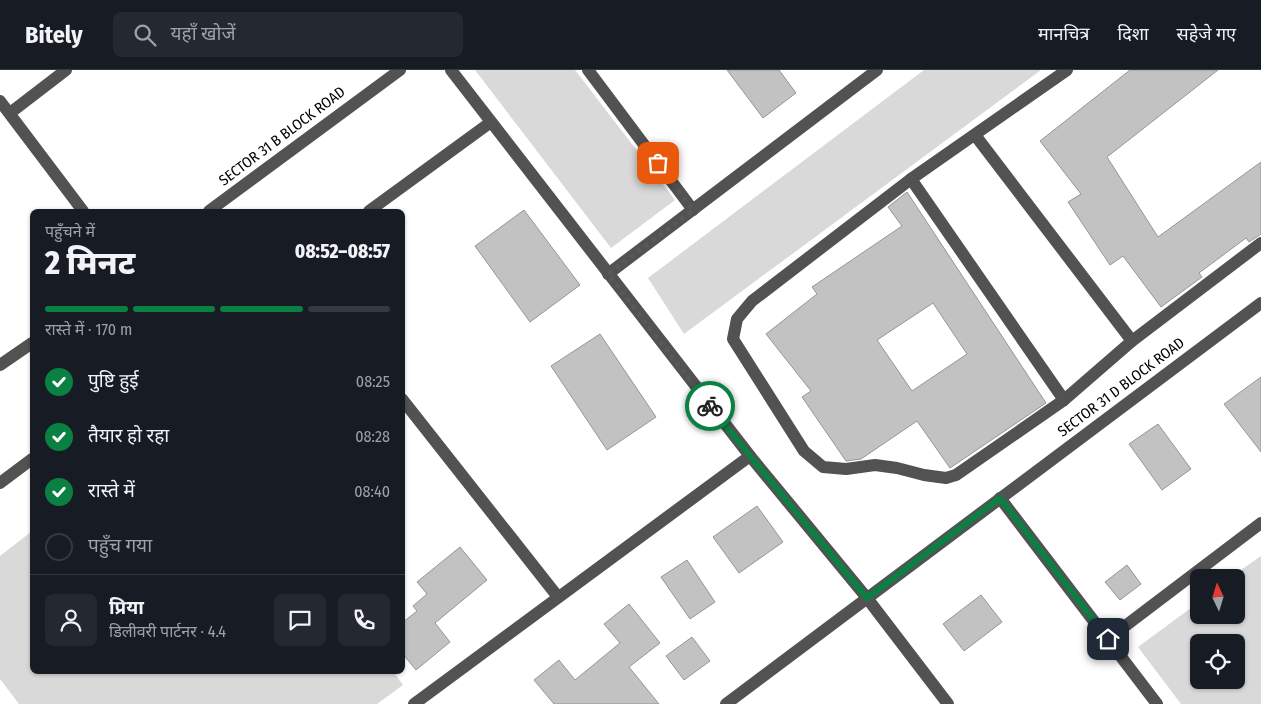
<!DOCTYPE html>
<html lang="hi">
<meta charset="utf-8">
<style>
:root{--surface:#171b24;--page:#242831;--text:#f1f3f6;--muted:#9ea1a6;--line:#363941;--accent:#0b8043}
body{margin:0;font-family:"Fira Sans Condensed","Noto Sans Devanagari",sans-serif;background:var(--page);color:var(--text);height:100vh;display:flex;flex-direction:column;font-size:19px;white-space:nowrap}
*{box-sizing:border-box;margin:0}
p{font-size:16px;color:var(--muted)}
.icon{flex:none;width:28px;height:28px;fill:none;stroke:currentColor;stroke-width:2;stroke-linecap:round;stroke-linejoin:round}
.map{position:relative;flex:1;overflow:hidden}
.details{position:absolute;left:30px;top:139px;width:375px;height:465px;display:flex;flex-direction:column;background:var(--surface);border-radius:8px;box-shadow:0 1px 4px #0004}
.details>*{flex:none}
.needle{width:32px;rotate:356deg}
.fabs{position:absolute;left:1190px;top:499px;display:grid;gap:10px}
.fabs a{display:grid;place-items:center;width:55px;height:55px;border-radius:8px;background:var(--surface);box-shadow:0 1px 4px #0004;font-size:25px}
.pin{position:absolute;display:grid;place-items:center;width:42px;height:42px;color:#fff;margin:-21px;border-radius:10px;box-shadow:0 2px 8px #0006}
.courier{position:absolute;display:grid;place-items:center;width:50px;height:50px;margin:-25px;border:4px solid #0b8043;border-radius:50%;background:#fff;color:#222;box-shadow:0 1px 6px #0007}
.summary em{font-style:normal;font-weight:800}
.summary div{display:flex;flex-direction:column-reverse}
.summary{display:flex;align-items:center;justify-content:space-between;height:85px;padding:0 15px}
h1{font-size:32px;font-weight:800;line-height:38px}
.bar{display:grid;grid-template-columns:repeat(4,1fr);gap:8px 5px;align-content:center;height:60px;padding:0 15px}
.bar i{height:6px;border-radius:4px;background:var(--line)}
.bar .selected{background:var(--accent)}
.bar p{grid-column:span 4}
.line{display:flex;align-items:center;gap:12px;padding:0 15px;border-top:1px solid var(--line)}
.line div{flex:1}
.round{display:grid;place-items:center;flex:none;width:52px;height:52px;border-radius:8px;background:var(--page)}
ol{padding:0 15px;list-style:none}
li{display:flex;align-items:center;gap:15px;height:55px}
li p{margin-inline-start:auto}
li .icon{padding:5px;border-radius:50%;background:var(--accent);color:#fff;stroke-width:4}
li:last-child{color:var(--muted)}
li i{width:28px;height:28px;border:2px solid var(--line);border-radius:50%}
header{display:flex;align-items:center;gap:30px;box-sizing:border-box;height:70px;padding:0 25px;background:var(--surface);border-bottom:1px solid var(--line)}
header strong{font-size:24px}
nav{display:flex;gap:28px;margin-inline-start:auto;font-size:18px}
.search{width:350px;height:45px;background:var(--page);display:flex;align-items:center;gap:12px;box-sizing:border-box;padding:0 18px;border-radius:8px;color:var(--muted);font-size:19px}
.map>svg:first-child{display:block}
.green{fill:#d9d9d9;fill-rule:evenodd}
.building{fill:#c2c2c2;stroke:#969696;fill-rule:evenodd}
.lines{fill:none;stroke-linecap:round;stroke-linejoin:round}
.minor{stroke:#525252;stroke-width:12}
.done{stroke:#595959;stroke-width:5;stroke-dasharray:0 9}
.route{stroke:#0b8043;stroke-width:6}
.labels{text-anchor:middle;stroke-width:4;stroke-linejoin:round;paint-order:stroke}
.street-label{font-size:15px;fill:#000;stroke:#fff}
</style>
<header>
<strong>Bitely</strong>
<div class="search"><svg class="icon" aria-label="search" viewBox="0 0 24 24"><circle cx="10" cy="10" r="6"/><path d="M15 15l6 6"/></svg>यहाँ खोजें</div>
<nav><a>मानचित्र</a><a>दिशा</a><a>सहेजे गए</a></nav>
</header>
<div class="map">
<svg width="1261" height="634" viewBox="0 0 1261 634">
<rect width="100%" height="100%" fill="#fff"/>
<g class="green">
<path d="M475 0H575L675 130 611 178Z"/>
<path d="M924 0H1041L684 264 648 208Z"/>
<path d="M32 461V601H393L403 615 377 634H19L0 609V486Z"/>
<path d="M1261 486V634H1181L1138 577 1199 532V545H1236V508L1231 507ZM1199 572H1236V610H1199Z"/>
</g>
<g class="building">
<path d="M727 0H779L796 23 763 48Z"/>
<path d="M1130 0H1218L1107 87 1158 167 1261 92V164L1249 172 1246 168 1199 203 1202 207 1161 237 1123 186 1110 195 1068 132 1081 124 1040 71Z"/>
<path d="M907 122 1046 333 950 398 917 351 861 389 846 391 802 327 811 321 766 264 817 224 812 217 902 156 888 137ZM933 233 967 284 912 321 877 270Z"/>
<path d="M524 140 580 215 530 252 475 176Z"/>
<path d="M600 264 656 347 607 380 551 296Z"/>
<path d="M1261 307V382L1224 334Z"/>
<path d="M1158 354 1191 399 1162 420 1129 374Z"/>
<path d="M757 436 783 472 739 503 713 467Z"/>
<path d="M460 477 487 510 435 553 450 572 416 600 402 583V553L417 541 413 536 427 524 417 512Z"/>
<path d="M687 490 715 532 690 549 661 507Z"/>
<path d="M1127 495 1141 514 1120 530 1105 512Z"/>
<path d="M981 525 1002 552 964 581 943 554Z"/>
<path d="M629 534 660 573 629 597 659 634H554L534 610 559 590 575 610 620 573 604 554Z"/>
<path d="M692 567 710 591 684 610 666 586Z"/>
</g>
<g class="lines">
<g class="minor">
<path d="M588 0 693 140"/>
<path d="M1067 0 911 109 752 231 737 249 733 269 804 381 823 397 846 399 875 395 897 398 924 405 946 408 956 405 1064 330 1132 271 1261 173"/>
<path d="M0 31 83 141"/>
<path d="M10 43 66 0"/>
<path d="M975 65 1132 271"/>
<path d="M911 109 1064 330"/>
<path d="M209 141 400 0"/>
<path d="M369 141 491 52"/>
<path d="M608 204 877 0"/>
<path d="M0 295 32 273"/>
<path d="M402 329 558 527"/>
<path d="M750 386 867 528 948 634"/>
<path d="M0 413 32 389"/>
<path d="M1000 428 1157 634"/>
<path d="M1108 569 1261 453"/>
<path d="M414 634 750 386 451 0"/>
<path d="M726 634 1261 233"/>
</g>
</g>
<g class="lines">
<path class="done" d="M658 93 693 140 608 204 710 336"/>
<path class="route" d="M710 336 750 386 867 528 1000 428 1108 569"/>
</g>
<g class="labels">
<g class="street-label">
<text transform="translate(282 66) rotate(-37)" y="5">SECTOR 31 B BLOCK ROAD</text>
<text transform="translate(1121 317) rotate(-37)" y="5">SECTOR 31 D BLOCK ROAD</text>
</g>
</g>
</svg>
<div class="fabs">
<a><svg class="needle" viewBox="-14 -14 28 28"><path d="M0-13l5 13h-10z" fill="#e53935"/><path d="M0 13l5-13h-10z" fill="#9ea1a6"/></svg></a>
<a><svg class="icon" aria-label="locate" viewBox="0 0 24 24"><circle cx="12" cy="12" r="6"/><path d="M12 2v4M12 18v4M2 12h4M18 12h4"/></svg></a>
</div>
<div class="pin" style="left:658px;top:93px;background:#ea580c"><svg class="icon" aria-label="bag" viewBox="0 0 24 24"><path d="M5 8h14l-1 12H6zM9 8a3 3 0 0 1 6 0"/></svg></div>
<div class="pin" style="left:1108px;top:569px;background:#1f2937"><svg class="icon" aria-label="home" viewBox="0 0 24 24"><path d="M3 11l9-7 9 7M6 9v11h12V9"/></svg></div>
<div class="courier" style="left:710px;top:336px"><svg class="icon" aria-label="bike" viewBox="0 0 24 24"><circle cx="6" cy="16" r="4"/><circle cx="18" cy="16" r="4"/><path d="M6 16l4-8h5l3 8M10 8l3 8H6M13 5h3"/></svg></div>
<section class="details">
<div class="summary"><div><h1>2 मिनट</h1><p>पहुँचने में</p></div><em>08:52–08:57</em></div>
<div class="bar"><i class="selected"></i><i class="selected"></i><i class="selected"></i><i></i><p>रास्ते में · 170 m</p></div>
<ol>
<li><svg class="icon" aria-label="check" viewBox="0 0 24 24"><path d="M5 12l5 5 9-10"/></svg>पुष्टि हुई<p>08:25</p></li>
<li><svg class="icon" aria-label="check" viewBox="0 0 24 24"><path d="M5 12l5 5 9-10"/></svg>तैयार हो रहा<p>08:28</p></li>
<li><svg class="icon" aria-label="check" viewBox="0 0 24 24"><path d="M5 12l5 5 9-10"/></svg>रास्ते में<p>08:40</p></li>
<li><i></i>पहुँच गया</li>
</ol>
<div class="line" style="height:90px"><a class="round"><svg class="icon" aria-label="person" viewBox="0 0 24 24"><circle cx="12" cy="8" r="4"/><path d="M4 21q1-7 8-7t8 7"/></svg></a><div><b>प्रिया</b><p>डिलीवरी पार्टनर · 4.4</p></div><a class="round"><svg class="icon" aria-label="chat" viewBox="0 0 24 24"><path d="M4 5h16v11H9l-5 4z"/></svg></a><a class="round"><svg class="icon" aria-label="phone" viewBox="0 0 24 24"><path d="M5 4h4l2 5-3 2q2 4 5 5l2-3 5 2v4C11 20 4 13 5 4z"/></svg></a></div>
</section>
</div>
